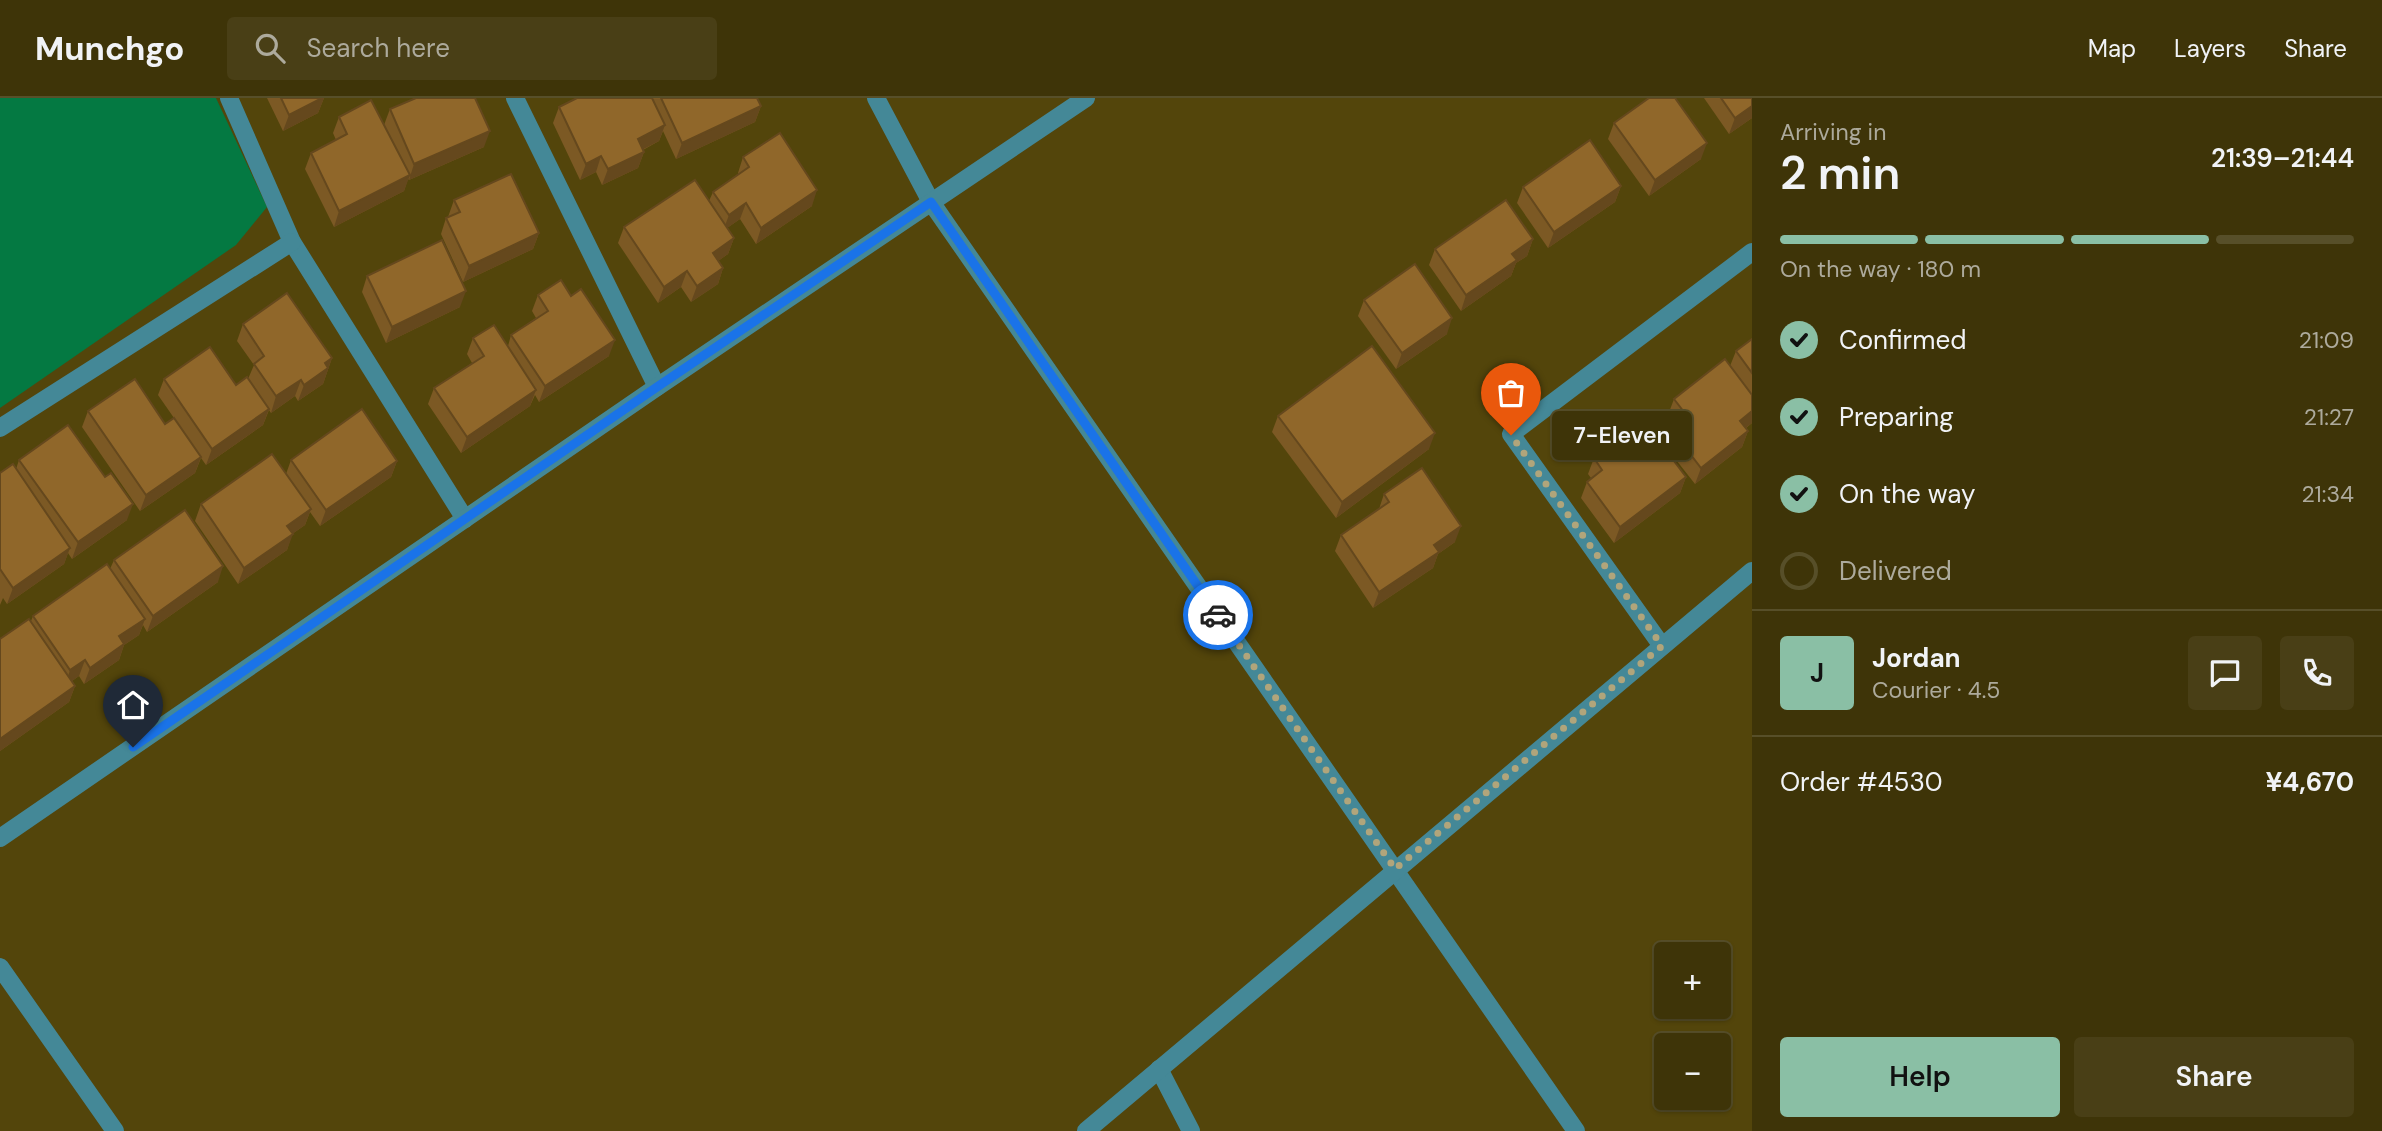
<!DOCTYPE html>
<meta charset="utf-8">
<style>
:root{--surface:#3e3408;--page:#493f16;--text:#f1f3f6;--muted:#adaa9c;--line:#574f29;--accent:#8abfa5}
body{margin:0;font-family:"DM Sans",sans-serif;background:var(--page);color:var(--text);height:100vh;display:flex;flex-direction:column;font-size:26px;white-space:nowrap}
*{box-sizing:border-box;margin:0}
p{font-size:23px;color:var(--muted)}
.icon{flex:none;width:38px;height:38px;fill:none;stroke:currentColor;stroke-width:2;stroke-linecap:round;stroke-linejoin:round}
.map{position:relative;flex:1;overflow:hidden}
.side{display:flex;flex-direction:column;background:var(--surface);width:630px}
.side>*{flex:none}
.buttons{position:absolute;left:1654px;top:844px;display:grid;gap:14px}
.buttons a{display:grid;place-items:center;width:77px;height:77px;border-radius:7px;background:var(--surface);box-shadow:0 2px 5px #0004,0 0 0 2px var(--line);font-size:35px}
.pin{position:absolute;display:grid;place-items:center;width:60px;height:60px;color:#fff;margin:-72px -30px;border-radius:50% 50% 50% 0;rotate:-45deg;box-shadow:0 0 7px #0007}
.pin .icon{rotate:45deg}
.courier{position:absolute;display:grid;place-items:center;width:70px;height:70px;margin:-35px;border:5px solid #1a73e8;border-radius:50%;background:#fff;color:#222;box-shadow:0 2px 9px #0007}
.bubble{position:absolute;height:49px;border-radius:7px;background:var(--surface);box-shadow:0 2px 5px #0004,0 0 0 2px var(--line);font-size:23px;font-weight:600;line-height:49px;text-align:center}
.summary em{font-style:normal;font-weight:600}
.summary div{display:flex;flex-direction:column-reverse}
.summary{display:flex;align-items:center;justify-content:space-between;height:119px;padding:0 28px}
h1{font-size:46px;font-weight:600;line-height:52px}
.bar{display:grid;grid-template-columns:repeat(4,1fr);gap:10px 7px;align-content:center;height:84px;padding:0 28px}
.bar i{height:9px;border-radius:5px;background:var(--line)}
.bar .on{background:var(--accent)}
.bar p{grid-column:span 4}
.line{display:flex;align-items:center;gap:18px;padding:0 28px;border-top:2px solid var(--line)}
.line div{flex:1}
.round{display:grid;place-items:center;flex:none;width:74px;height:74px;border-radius:7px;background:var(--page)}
ol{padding:0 28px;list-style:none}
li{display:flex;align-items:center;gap:21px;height:77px}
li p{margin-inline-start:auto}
li .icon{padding:7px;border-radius:50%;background:var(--accent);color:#111;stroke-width:4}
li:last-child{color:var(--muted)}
li i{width:38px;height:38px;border:4px solid var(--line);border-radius:50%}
.primary-button{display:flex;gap:14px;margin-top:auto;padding:14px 28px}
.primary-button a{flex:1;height:80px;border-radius:7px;background:var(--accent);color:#111;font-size:28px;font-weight:600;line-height:80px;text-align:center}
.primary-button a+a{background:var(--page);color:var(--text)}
header{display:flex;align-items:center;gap:42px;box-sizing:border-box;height:98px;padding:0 35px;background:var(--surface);border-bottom:2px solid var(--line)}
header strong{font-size:33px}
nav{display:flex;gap:38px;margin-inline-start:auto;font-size:24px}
.search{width:490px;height:63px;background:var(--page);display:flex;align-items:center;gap:18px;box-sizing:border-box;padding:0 24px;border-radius:7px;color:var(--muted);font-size:26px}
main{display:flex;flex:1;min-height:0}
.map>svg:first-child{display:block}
.green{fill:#047942}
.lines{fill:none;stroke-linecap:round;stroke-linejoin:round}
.minor{stroke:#448897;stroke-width:18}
.wall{fill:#7c5924}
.shaded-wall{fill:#65481d}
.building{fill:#90672a;stroke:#65481d;stroke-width:2}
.done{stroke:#b1a57b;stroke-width:7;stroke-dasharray:0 12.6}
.route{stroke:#1a73e8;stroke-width:9}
</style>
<header>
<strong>Munchgo</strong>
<div class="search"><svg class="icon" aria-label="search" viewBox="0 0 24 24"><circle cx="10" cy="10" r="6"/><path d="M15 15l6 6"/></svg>Search here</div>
<nav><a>Map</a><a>Layers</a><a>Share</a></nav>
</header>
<main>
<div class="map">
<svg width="1752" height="1033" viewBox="0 0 1752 1033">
<rect width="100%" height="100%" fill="#53450b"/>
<path class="green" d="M0 0H216L267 109 236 147 0 310Z"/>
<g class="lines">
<g class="minor">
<path d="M229 0 292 144 465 421"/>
<path d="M515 0 657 289"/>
<path d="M876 0 931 104 1576 1033"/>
<path d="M0 330 292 144"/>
<path d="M1662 548 1511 336 1752 154"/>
<path d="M0 740 657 289 1086 0"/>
<path d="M0 869 115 1033"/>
<path d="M1159 971 1191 1033"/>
<path d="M1086 1033 1752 473"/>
</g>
</g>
<g class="wall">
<path d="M267 0H324L318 15 283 33Z"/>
<path d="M577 0H757L761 8 755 24 676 61 663 33 659 43 643 52 644 54 638 70 602 87 596 74 580 82 553 25 559 9Z"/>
<path d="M1704 0H1752V20L1729 36Z"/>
<path d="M390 11 484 49 409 82 408 81 404 93 334 129 305 71 311 55 336 42 333 35 339 19 384 27Z"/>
<path d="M1614 25 1701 61 1649 98 1608 41Z"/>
<path d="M743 59 812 108 756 146 740 121 727 130 734 140 728 156 718 163 723 170 718 186 691 204 681 189 658 205 618 145 624 129 709 103 713 94 738 77V75Z"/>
<path d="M1621 88 1615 104 1548 150 1517 105 1523 89Z"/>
<path d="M454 102 539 135 533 151 463 184 441 136 446 120 448 119Z"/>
<path d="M1533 141 1527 158 1516 165 1511 178 1461 213 1429 167 1435 151Z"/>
<path d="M367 178 460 209 386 245 362 194Z"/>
<path d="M538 197 609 258 539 304 535 297 530 308 461 355 428 306 434 290 472 265 467 256 473 240 508 248 511 237 536 220 532 213Z"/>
<path d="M1364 202 1447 236 1396 271 1358 218Z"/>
<path d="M243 226 332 260 323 286 298 303 295 298 271 315 269 312 263 327 206 367 201 360 195 375 140 413 82 329 88 313 165 326 174 320 158 297 164 281 236 287 248 281 254 267 237 243Z"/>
<path d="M1752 241V325L1746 330 1748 333 1742 349 1695 386 1662 344 1668 327 1673 323 1668 317 1674 301 1730 268 1736 253Z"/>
<path d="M1278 318 1429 351 1336 420 1272 334Z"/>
<path d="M1594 360 1686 379 1680 395 1614 445 1581 400 1587 384 1591 380 1588 376Z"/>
<path d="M19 362 127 422 72 461 68 455 64 466 7 506 3 500 0 507V375L16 371Z"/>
<path d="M291 362 397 363 391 379 320 428 310 414 305 427 292 436 287 452 238 486 195 423 201 406 286 376Z"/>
<path d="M1384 396 1455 444 1438 456 1433 470 1373 510 1335 453 1341 437 1379 411Z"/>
<path d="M114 462 218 484 147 534 143 527 139 537 124 547 119 562 84 586 79 578 72 583 75 588 69 604 0 653V541L31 523 33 518 110 471Z"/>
</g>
<g class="shaded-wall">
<path d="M315 0H324L318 15 283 33 289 17Z"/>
<path d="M761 8 755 24 676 61 682 45Z"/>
<path d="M1752 8V20L1729 36 1735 20Z"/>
<path d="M665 27 659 43 632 57 638 41Z"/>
<path d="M490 33 484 49 409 82 414 66Z"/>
<path d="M1707 45 1701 61 1649 98 1655 82Z"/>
<path d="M644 54 638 70 602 87 608 71Z"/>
<path d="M601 58 596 74 580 82 586 66Z"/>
<path d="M410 77 404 93 334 129 339 113Z"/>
<path d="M1621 88 1615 104 1548 150 1554 134Z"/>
<path d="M817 92 812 108 756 146 761 130Z"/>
<path d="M746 105 740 121 723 133 729 117Z"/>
<path d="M539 135 533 151 463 184 469 168Z"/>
<path d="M734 140 728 156 707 171 713 155Z"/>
<path d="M1533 141 1527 158 1516 165 1511 178 1461 213 1466 197 1512 156Z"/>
<path d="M723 170 718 186 691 204 697 188Z"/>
<path d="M687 173 681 189 658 205 664 189Z"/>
<path d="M466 193 460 209 386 245 392 229Z"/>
<path d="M1452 220 1447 236 1396 271 1402 255Z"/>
<path d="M615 242 609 258 539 304 545 288Z"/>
<path d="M332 260 323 286 298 303 304 287 325 265Z"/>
<path d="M301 282 295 298 271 315 276 298Z"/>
<path d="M536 292 530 308 461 355 467 339Z"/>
<path d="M269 311 263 327 206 367 212 351Z"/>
<path d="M1752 313V325L1734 339 1740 323Z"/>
<path d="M1748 333 1742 349 1695 386 1701 370Z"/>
<path d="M1435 335 1429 351 1336 420 1342 404Z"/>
<path d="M201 359 195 375 140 413 146 397Z"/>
<path d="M397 363 391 379 320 428 326 412Z"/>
<path d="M1686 379 1680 395 1614 445 1620 429Z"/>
<path d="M133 406 127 422 72 461 78 444Z"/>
<path d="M311 411 305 427 281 444 287 428Z"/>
<path d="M1461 428 1455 444 1438 456 1433 470 1373 510 1379 494 1434 447Z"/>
<path d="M293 436 287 452 238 486 244 470Z"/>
<path d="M70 450 64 466 7 506 13 490Z"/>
<path d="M223 468 218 484 147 534 153 518Z"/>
<path d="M145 521 139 537 124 547 119 562 84 586 90 570 119 538Z"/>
<path d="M85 562 79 578 65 588 70 572Z"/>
<path d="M75 588 69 604 0 653V641Z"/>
</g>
<g class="building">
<path d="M281 0H322L289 17Z"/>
<path d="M416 0H475L490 33 414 66 390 11Z"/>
<path d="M577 0H652L665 27 638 41 644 54 608 71 601 58 586 66 559 9Z"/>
<path d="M661 0H757L761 8 682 45Z"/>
<path d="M1649 0H1675L1707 45 1655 82 1614 25Z"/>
<path d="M1721 0H1752V8L1735 20Z"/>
<path d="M371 2 410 77 339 113 311 55 347 36 339 19Z"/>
<path d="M780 35 817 92 761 130 746 105 729 117 713 94 749 69 743 59Z"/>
<path d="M1590 42 1621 88 1554 134 1523 89Z"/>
<path d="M511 76 539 135 469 168 446 120 460 114 454 102Z"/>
<path d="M695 82 734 140 713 155 723 170 697 188 687 173 664 189 624 129Z"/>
<path d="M1506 102 1533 141 1512 156 1517 162 1466 197 1435 151Z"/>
<path d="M442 142 466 193 392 229 367 178Z"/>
<path d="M1415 166 1452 220 1402 255 1364 202Z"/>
<path d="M561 182 571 198 581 191 615 242 545 288 511 237 548 213 538 197Z"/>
<path d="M287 195 332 260 325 265 328 270 304 287 301 282 276 298 254 266 264 258 243 226Z"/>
<path d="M494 227 536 292 467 339 434 290 484 258 473 240Z"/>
<path d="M1752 241V275L1736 253Z"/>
<path d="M1372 248 1435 335 1342 404 1278 318Z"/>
<path d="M210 249 236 287 247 279 269 311 212 351 164 281Z"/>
<path d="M1725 261 1752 297V313L1740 323 1748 333 1701 370 1668 327 1684 314 1674 301Z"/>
<path d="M135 281 165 326 174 320 201 359 146 397 88 313Z"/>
<path d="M362 311 397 363 326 412 291 362Z"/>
<path d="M1643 322 1686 379 1620 429 1587 384 1602 372 1594 360Z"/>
<path d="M68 327 105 379 111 375 133 406 78 444 19 362Z"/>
<path d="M272 356 311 411 287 428 293 436 244 470 201 406Z"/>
<path d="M13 366 70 450 13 490 0 471V375Z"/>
<path d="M1422 370 1461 428 1434 447 1439 454 1379 494 1341 437 1389 404 1384 396Z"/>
<path d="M185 412 223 468 153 518 114 462Z"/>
<path d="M107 466 145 521 119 538 124 546 90 570 85 562 70 572 33 518Z"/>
<path d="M29 521 75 588 0 641V541Z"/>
</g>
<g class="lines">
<path class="done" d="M1218 517 1395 771 1662 548 1511 337"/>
<path class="route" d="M133 649 657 289 931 104 1218 517"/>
</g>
</svg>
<div class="buttons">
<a>+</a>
<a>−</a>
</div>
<div class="pin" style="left:1511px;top:337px;background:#ea580c"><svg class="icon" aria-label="bag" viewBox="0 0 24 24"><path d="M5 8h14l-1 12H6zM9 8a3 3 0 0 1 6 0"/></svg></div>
<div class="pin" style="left:133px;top:649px;background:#1f2937"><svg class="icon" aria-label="home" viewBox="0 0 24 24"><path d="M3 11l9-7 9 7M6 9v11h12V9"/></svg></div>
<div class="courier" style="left:1218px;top:517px"><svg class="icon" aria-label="car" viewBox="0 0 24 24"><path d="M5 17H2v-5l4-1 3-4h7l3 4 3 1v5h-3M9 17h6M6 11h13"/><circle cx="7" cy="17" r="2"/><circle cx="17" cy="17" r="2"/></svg></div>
<div class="bubble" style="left:1552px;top:313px;width:140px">7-Eleven</div>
</div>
<section class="side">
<div class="summary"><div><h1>2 min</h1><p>Arriving in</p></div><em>21:39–21:44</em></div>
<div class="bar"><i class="on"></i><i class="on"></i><i class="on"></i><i></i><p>On the way · 180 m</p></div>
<ol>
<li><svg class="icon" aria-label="check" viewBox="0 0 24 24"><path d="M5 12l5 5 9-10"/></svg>Confirmed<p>21:09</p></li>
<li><svg class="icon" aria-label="check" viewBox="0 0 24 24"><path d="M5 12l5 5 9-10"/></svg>Preparing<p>21:27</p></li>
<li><svg class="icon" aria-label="check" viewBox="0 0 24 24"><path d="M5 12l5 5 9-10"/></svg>On the way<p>21:34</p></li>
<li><i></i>Delivered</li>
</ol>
<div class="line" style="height:126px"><b class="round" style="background:var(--accent);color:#111">J</b><div><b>Jordan</b><p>Courier · 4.5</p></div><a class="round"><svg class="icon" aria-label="chat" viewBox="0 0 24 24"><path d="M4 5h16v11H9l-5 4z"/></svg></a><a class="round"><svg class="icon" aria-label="phone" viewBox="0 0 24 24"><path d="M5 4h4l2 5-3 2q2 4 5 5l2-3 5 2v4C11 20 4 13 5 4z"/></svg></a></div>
<div class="line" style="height:91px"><div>Order #4530</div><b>¥4,670</b></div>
<div class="primary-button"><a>Help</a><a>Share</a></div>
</section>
</main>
